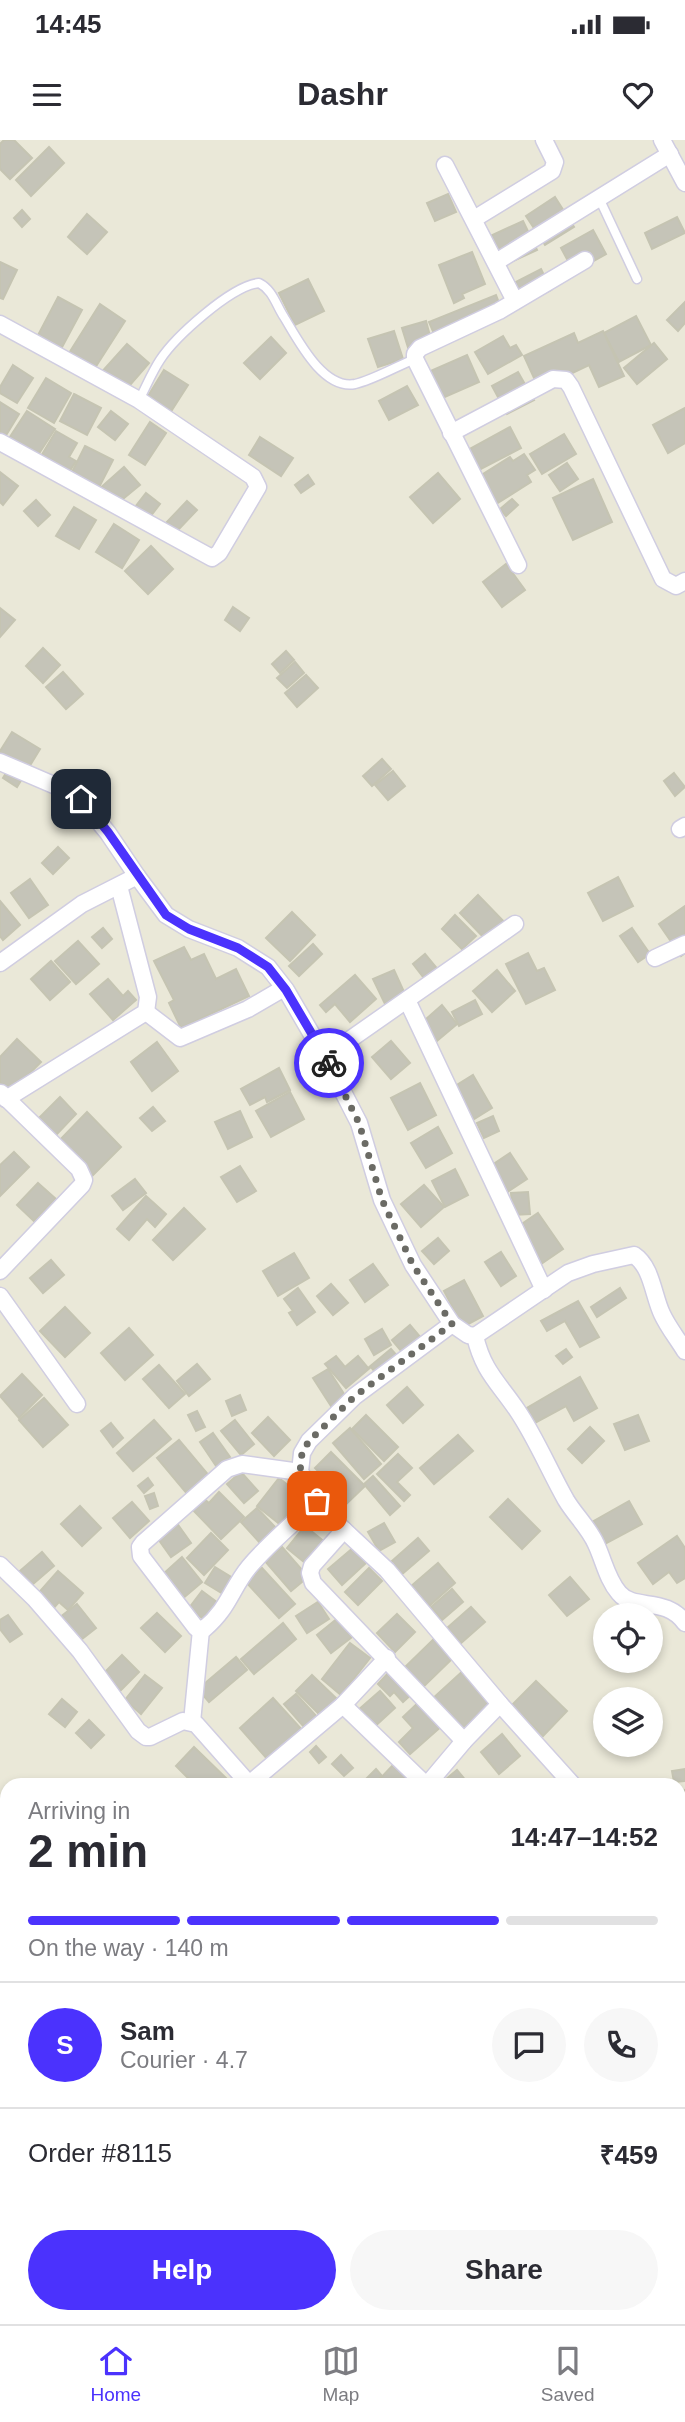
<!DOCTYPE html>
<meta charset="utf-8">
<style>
:root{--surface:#fff;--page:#f7f7f7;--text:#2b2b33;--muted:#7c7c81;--line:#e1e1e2;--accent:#4b32fd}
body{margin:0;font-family:Arial,sans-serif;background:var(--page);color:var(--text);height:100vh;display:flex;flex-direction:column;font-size:26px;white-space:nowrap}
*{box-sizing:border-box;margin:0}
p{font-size:23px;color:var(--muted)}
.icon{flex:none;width:38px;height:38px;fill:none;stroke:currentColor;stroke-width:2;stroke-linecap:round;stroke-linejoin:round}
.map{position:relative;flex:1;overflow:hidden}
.sheet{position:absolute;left:0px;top:1638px;width:686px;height:546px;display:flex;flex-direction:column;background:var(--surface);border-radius:21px 21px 0 0;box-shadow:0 4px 10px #0003}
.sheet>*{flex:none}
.buttons{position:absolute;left:593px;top:1463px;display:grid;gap:14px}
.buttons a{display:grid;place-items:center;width:70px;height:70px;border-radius:50%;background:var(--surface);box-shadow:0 4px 10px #0003;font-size:35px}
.pin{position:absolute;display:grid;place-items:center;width:60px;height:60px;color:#fff;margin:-30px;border-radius:14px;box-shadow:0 4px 10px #0006}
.courier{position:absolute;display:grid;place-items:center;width:70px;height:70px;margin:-35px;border:5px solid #4b32fd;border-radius:50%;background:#fff;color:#222;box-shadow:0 2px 9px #0007}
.head em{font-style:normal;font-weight:700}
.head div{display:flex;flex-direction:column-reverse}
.head{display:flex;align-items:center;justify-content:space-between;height:119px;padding:0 28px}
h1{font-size:46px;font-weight:700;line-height:52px}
.bar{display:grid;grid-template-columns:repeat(4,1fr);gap:10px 7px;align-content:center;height:84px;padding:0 28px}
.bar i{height:9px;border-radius:5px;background:var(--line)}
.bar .active{background:var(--accent)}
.bar p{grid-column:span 4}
.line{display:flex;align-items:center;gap:18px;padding:0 28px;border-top:2px solid var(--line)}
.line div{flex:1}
.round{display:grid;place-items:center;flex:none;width:74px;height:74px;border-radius:37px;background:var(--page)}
.action{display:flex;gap:14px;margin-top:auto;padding:14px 28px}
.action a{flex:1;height:80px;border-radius:42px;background:var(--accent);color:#fff;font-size:28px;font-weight:700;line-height:80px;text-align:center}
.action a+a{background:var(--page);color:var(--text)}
.status{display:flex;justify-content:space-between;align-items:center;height:49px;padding:0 35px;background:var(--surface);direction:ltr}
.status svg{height:19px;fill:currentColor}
header{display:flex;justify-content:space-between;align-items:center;height:91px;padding:0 28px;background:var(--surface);font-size:32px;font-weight:700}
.menu{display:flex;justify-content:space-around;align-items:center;height:98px;border-top:2px solid var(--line);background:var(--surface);font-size:19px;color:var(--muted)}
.menu a{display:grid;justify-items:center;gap:4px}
.menu .active{color:var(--accent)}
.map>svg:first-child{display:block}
.building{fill:#c5c4b8;stroke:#c5c4b2;stroke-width:2}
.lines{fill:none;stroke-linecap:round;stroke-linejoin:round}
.service-casing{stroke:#d0cde1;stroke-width:11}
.minor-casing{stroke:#d0cde1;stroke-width:19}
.tertiary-casing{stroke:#d0cde1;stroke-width:24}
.service{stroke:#fff;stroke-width:8}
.minor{stroke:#fff;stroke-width:16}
.tertiary{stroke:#fff;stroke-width:21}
.done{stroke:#6b6b65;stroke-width:7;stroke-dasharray:0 12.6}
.route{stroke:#4b32fd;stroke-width:9}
</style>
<div class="status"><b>14:45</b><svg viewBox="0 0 49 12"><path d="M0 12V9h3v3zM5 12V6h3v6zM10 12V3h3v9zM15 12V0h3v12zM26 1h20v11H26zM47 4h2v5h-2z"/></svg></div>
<header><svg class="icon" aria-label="menu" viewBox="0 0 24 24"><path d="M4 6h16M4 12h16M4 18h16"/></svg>Dashr<svg class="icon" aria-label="heart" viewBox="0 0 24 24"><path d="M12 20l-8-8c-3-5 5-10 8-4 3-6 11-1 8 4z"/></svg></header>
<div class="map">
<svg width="685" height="2184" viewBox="0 0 685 2184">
<rect width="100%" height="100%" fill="#eae8d8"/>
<g class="building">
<path d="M4 0H14L32 18 10 39 0 29V4Z"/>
<path d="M49 7 64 23 31 56 16 40Z"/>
<path d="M448 54 456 72 435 81 427 63Z"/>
<path d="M555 57 574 87 545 105 526 76Z"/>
<path d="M22 70 30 79 22 87 14 78Z"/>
<path d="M87 74 107 92 87 114 68 97Z"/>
<path d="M677 77 685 93 652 109 645 93Z"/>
<path d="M523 81 537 110 500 127 486 98Z"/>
<path d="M593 90 606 114 574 132 561 108Z"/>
<path d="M472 112 485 144 462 154 464 158 454 163 439 125Z"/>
<path d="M0 122 17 130 3 159 0 158Z"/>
<path d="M541 129 551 150 524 164 514 143Z"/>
<path d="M308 139 324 171 295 185 279 153Z"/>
<path d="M496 155 504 176 438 203 429 182Z"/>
<path d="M58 157 82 170 60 211 36 199Z"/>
<path d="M685 162V183L678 191 667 180Z"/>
<path d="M100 164 125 181 91 234 66 218Z"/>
<path d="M636 176 651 205 619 222 604 193Z"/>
<path d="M426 181 433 207 410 214 402 188Z"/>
<path d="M394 191 403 219 378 227 368 199Z"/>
<path d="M603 191 624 236 599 247 589 225 539 249 524 216 574 193 578 203Z"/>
<path d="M503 196 510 208 516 205 522 215 488 234 475 212Z"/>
<path d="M271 197 286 213 260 239 244 223Z"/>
<path d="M654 203 667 219 637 244 624 228Z"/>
<path d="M127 204 149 223 123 253 100 234Z"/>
<path d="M467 215 479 242 438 260 426 233Z"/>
<path d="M13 225 33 238 17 263 0 253V247Z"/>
<path d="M164 230 188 245 168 276 145 261Z"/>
<path d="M518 232 534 260 507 274 492 246Z"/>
<path d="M46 238 71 253 54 283 28 268Z"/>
<path d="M407 246 418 265 389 280 379 261Z"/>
<path d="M74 254 101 268 87 295 60 281Z"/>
<path d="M0 262 19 274 0 305Z"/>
<path d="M685 268V303L668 313 653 285Z"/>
<path d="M27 271 55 289 34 321 6 303Z"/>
<path d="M111 271 128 284 115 300 98 287Z"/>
<path d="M150 282 166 293 145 325 129 315Z"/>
<path d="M510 287 521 308 479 330 468 310Z"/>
<path d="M56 291 77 303 69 317 76 321 68 334 40 318Z"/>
<path d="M564 294 576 314 542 334 530 314Z"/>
<path d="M260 297 293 318 281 336 249 315Z"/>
<path d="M85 306 113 320 94 357 67 342Z"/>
<path d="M524 314 535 330 527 335 531 342 493 366 475 339 510 317 513 321Z"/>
<path d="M567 323 578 339 560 351 549 335Z"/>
<path d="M124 327 140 345 113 367 98 350Z"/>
<path d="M0 332 18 346 3 365 0 362Z"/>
<path d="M438 333 460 359 433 383 410 357Z"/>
<path d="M308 335 314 344 301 353 295 345Z"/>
<path d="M593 339 612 382 573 400 553 358Z"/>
<path d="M146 353 160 364 146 382 132 371Z"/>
<path d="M512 359 518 365 506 376 500 369Z"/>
<path d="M36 360 50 375 38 386 24 371Z"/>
<path d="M187 361 197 370 176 392 166 383Z"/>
<path d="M74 367 96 380 79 409 56 396Z"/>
<path d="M114 384 139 400 122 428 96 412Z"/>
<path d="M151 406 173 429 148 454 125 431Z"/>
<path d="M506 424 525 450 502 467 483 442Z"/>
<path d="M233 467 249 478 240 491 225 480Z"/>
<path d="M0 468 15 480 0 497Z"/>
<path d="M43 508 60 525 43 543 26 526Z"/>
<path d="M286 511 294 520 280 533 272 524Z"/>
<path d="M295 522 304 533 287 548 277 538Z"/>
<path d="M63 532 83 554 66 569 46 547Z"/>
<path d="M306 535 318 548 297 567 285 553Z"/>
<path d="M12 592 40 609 17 647 3 638 9 628 0 623V611Z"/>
<path d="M382 619 391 629 372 646 363 636Z"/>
<path d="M393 631 405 646 388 660 375 645Z"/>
<path d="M674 633 685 647 675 656 664 641Z"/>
<path d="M58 707 69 718 53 734 42 723Z"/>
<path d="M618 737 633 766 603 781 588 753Z"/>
<path d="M30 739 48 765 29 778 11 753Z"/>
<path d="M478 755 509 787 491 805 460 773Z"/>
<path d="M0 761 20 785 3 800 0 796Z"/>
<path d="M685 766V813L681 816 659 784Z"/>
<path d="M292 772 315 795 290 821 266 798Z"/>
<path d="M455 775 476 796 462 809 442 789Z"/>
<path d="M103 788 112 799 102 808 92 797Z"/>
<path d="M632 788 650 814 638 822 620 796Z"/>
<path d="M78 801 99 824 76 844 55 821Z"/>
<path d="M313 804 322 814 299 836 289 826Z"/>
<path d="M184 807 191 820 204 814 216 839 236 829 249 856 181 888 169 863 174 860 154 821Z"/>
<path d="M528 813 537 831 544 828 555 850 526 864 506 824Z"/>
<path d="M425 814 440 832 427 842 413 824Z"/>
<path d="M51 821 70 842 50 860 31 839Z"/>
<path d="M394 830 405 854 385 864 373 839Z"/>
<path d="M497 830 515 851 492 872 473 851Z"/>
<path d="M355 835 376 859 350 882 335 864 326 872 320 865Z"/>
<path d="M108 839 123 856 128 851 136 860 113 880 90 854Z"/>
<path d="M475 860 482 874 459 886 452 872Z"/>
<path d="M442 865 457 884 432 905 417 887Z"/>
<path d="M17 899 41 922 10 953 0 943V917Z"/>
<path d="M391 901 410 923 391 939 372 917Z"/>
<path d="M157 902 178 931 152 951 131 922Z"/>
<path d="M279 928 290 950 267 962 265 957 250 965 241 949Z"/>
<path d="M473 935 492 968 466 984 447 951Z"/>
<path d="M420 943 436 975 408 990 391 958Z"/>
<path d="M290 952 304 979 271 997 256 971Z"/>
<path d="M60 957 76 974 55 996 38 979Z"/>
<path d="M153 967 165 981 152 991 140 978Z"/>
<path d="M240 971 252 997 228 1009 215 982Z"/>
<path d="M87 972 121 1007 90 1038 56 1004Z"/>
<path d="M493 976 499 991 484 998 477 983Z"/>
<path d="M438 987 452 1013 426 1028 411 1003Z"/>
<path d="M14 1012 29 1027 0 1056V1025Z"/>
<path d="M510 1013 527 1039 500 1057 483 1031Z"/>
<path d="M240 1026 256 1051 237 1062 221 1037Z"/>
<path d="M455 1029 468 1055 445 1067 432 1041Z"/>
<path d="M135 1039 146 1053 123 1070 112 1056Z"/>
<path d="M38 1043 56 1059 34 1081 17 1065Z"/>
<path d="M424 1045 444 1067 421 1087 401 1064Z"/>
<path d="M528 1052 530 1074 513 1075 511 1053Z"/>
<path d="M146 1056 166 1074 155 1087 147 1079 129 1100 117 1089Z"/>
<path d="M184 1068 205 1089 173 1120 153 1100Z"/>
<path d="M538 1073 563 1109 535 1128 510 1092Z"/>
<path d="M438 1098 449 1111 434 1124 422 1111Z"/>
<path d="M501 1112 516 1136 501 1146 485 1122Z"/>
<path d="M294 1113 309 1138 278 1156 263 1131Z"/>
<path d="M51 1120 64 1135 43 1153 30 1138Z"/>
<path d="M373 1124 388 1145 365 1162 350 1140Z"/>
<path d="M464 1140 483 1176 463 1187 444 1151Z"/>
<path d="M331 1144 348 1163 333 1175 317 1156Z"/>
<path d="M298 1148 315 1172 297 1185 289 1173 293 1171 284 1159Z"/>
<path d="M620 1148 626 1158 597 1177 591 1167Z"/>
<path d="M578 1161 599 1197 580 1207 565 1181 547 1191 541 1181Z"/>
<path d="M65 1167 90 1193 65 1217 40 1191Z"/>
<path d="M410 1185 426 1204 408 1219 392 1200Z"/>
<path d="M129 1188 153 1215 125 1240 101 1213Z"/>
<path d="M382 1189 391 1205 374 1215 365 1199Z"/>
<path d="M391 1209 405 1225 384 1243 371 1227 346 1248 325 1224 336 1216 345 1227 358 1216 368 1228Z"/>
<path d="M566 1209 572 1217 563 1224 556 1216Z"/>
<path d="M197 1224 210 1239 189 1256 177 1241Z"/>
<path d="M159 1225 185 1254 169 1268 143 1239Z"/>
<path d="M328 1229 353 1268 338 1277 313 1238Z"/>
<path d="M22 1234 42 1255 19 1278 0 1256Z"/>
<path d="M580 1237 597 1268 574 1281 566 1266 535 1283 527 1268Z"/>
<path d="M407 1247 423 1265 403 1283 387 1265Z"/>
<path d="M240 1255 246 1270 232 1276 226 1261Z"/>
<path d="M44 1258 68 1285 43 1307 19 1280Z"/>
<path d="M197 1271 205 1287 196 1291 188 1275Z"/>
<path d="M366 1275 398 1307 384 1321 352 1289Z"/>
<path d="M638 1275 649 1301 625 1310 614 1284Z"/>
<path d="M268 1277 290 1300 274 1316 252 1293Z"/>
<path d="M154 1280 171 1299 133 1331 117 1313Z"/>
<path d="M235 1280 254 1304 241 1315 221 1291Z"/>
<path d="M111 1283 123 1298 113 1307 101 1291Z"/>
<path d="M590 1287 604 1301 582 1323 568 1309Z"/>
<path d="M350 1288 381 1324 364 1339 333 1303Z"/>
<path d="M213 1293 230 1317 216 1326 200 1302Z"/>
<path d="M458 1295 473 1311 434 1344 420 1328Z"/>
<path d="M179 1300 211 1338 189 1356 157 1318Z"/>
<path d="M331 1312 365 1346 341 1369 316 1344 324 1337 315 1328Z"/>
<path d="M398 1314 412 1328 397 1342 410 1355 404 1361 377 1334Z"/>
<path d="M241 1332 258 1351 244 1363 227 1344Z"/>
<path d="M373 1336 400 1366 390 1375 364 1344Z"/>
<path d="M148 1338 153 1345 144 1353 138 1346Z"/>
<path d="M279 1338 304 1358 282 1386 257 1366Z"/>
<path d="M219 1352 244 1377 221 1399 192 1369 203 1358 209 1363Z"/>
<path d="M154 1353 158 1366 150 1369 145 1356Z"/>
<path d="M508 1359 540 1391 522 1409 490 1377Z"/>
<path d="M629 1361 642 1384 603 1405 590 1383Z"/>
<path d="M132 1362 149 1381 130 1398 113 1378Z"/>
<path d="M80 1366 101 1388 82 1406 61 1384Z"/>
<path d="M257 1368 276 1388 260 1403 241 1382Z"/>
<path d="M176 1382 191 1403 171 1417 156 1396Z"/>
<path d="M384 1383 395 1402 379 1411 368 1392Z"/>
<path d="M305 1386 327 1404 309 1426 287 1408Z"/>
<path d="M211 1393 228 1410 204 1435 187 1418Z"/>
<path d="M677 1396 685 1408V1438L677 1443 669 1432 653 1444 638 1423Z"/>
<path d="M418 1398 429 1411 401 1435 391 1422Z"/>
<path d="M282 1407 308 1437 291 1451 265 1421Z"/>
<path d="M353 1408 366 1423 342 1445 328 1429Z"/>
<path d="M42 1412 54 1426 26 1450 14 1436Z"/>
<path d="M182 1417 202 1442 182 1459 162 1435Z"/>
<path d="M438 1423 455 1443 428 1467 410 1447Z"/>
<path d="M215 1427 233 1438 223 1454 205 1443Z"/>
<path d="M262 1428 295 1464 279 1478 246 1442Z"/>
<path d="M369 1428 382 1441 358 1465 345 1452Z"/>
<path d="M58 1431 83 1453 68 1470 59 1462 51 1471 35 1457Z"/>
<path d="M570 1437 589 1459 567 1476 549 1455Z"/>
<path d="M452 1449 463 1462 442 1480 431 1467Z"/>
<path d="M202 1451 218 1463 205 1480 189 1468Z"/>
<path d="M318 1462 329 1479 307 1493 296 1476Z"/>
<path d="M77 1464 96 1488 73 1506 54 1482Z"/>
<path d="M471 1467 485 1482 461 1503 447 1488Z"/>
<path d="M157 1473 181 1496 165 1512 141 1488Z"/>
<path d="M397 1474 415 1492 395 1512 377 1493Z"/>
<path d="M8 1475 22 1494 10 1502 0 1489V1480Z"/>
<path d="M338 1478 352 1497 331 1513 317 1495Z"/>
<path d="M283 1483 296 1499 254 1534 241 1519Z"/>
<path d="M436 1497 455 1516 421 1549 403 1529Z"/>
<path d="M350 1503 370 1518 341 1555 322 1539Z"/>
<path d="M122 1515 139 1532 119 1552 102 1535Z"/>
<path d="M236 1517 247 1530 209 1562 198 1549Z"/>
<path d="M392 1529 414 1552 403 1562 394 1552 390 1556 378 1544Z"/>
<path d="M464 1530 493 1563 460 1592 431 1560Z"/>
<path d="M145 1535 162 1548 141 1574 125 1560Z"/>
<path d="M312 1535 339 1561 322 1577 296 1551Z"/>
<path d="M536 1541 567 1571 543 1596 512 1565Z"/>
<path d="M380 1551 395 1568 373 1588 357 1571Z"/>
<path d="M296 1554 317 1577 305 1588 284 1564Z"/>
<path d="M273 1558 303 1591 269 1621 240 1588Z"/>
<path d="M62 1559 77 1572 65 1587 49 1574Z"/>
<path d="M421 1560 443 1585 410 1614 399 1602 413 1588 403 1577Z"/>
<path d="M89 1580 104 1595 91 1608 76 1593Z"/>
<path d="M502 1594 520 1616 499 1634 481 1612Z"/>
<path d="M316 1606 326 1617 319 1623 310 1612Z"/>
<path d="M194 1607 229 1641 225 1645H195L176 1626Z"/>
<path d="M341 1615 353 1628 344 1636 332 1624Z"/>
<path d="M396 1622 414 1640 408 1645H374Z"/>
<path d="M376 1629 382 1636 373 1645H368L364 1641Z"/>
<path d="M685 1629V1641L674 1642 672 1631Z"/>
<path d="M457 1630 467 1642 463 1645H439Z"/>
<path d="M685 1650V1674L679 1679V1655Z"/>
<path d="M0 1719 7 1726V1731L0 1737Z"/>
<path d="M7 1752V1787L0 1793V1758Z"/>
<path d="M0 1890 7 1898V1938L0 1929Z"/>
<path d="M2 2044 7 2051V2068L0 2074V2046Z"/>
<path d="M679 2155 685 2161V2169L679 2174Z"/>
<path d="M39 2177H74L66 2184H31Z"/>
<path d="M79 2177H87L94 2184H72Z"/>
<path d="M113 2177H150L147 2180 150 2184H111Z"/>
<path d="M165 2177H200L207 2184H158Z"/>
<path d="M251 2177H290L284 2184H258Z"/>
<path d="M462 2177H472L478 2184H454Z"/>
<path d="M589 2177H599L604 2184H578Z"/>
<path d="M609 2177H644L647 2184H612Z"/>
</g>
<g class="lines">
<defs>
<g id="service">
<path d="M599 58 637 139"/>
<path d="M139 260C146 247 152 232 160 220 175 197 231 146 259 143 273 150 276 165 284 177 298 200 323 250 355 244 373 240 397 226 415 219"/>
</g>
<g id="minor">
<path d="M662 0 685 43"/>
<path d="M445 25 515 161"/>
<path d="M474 79 552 31 555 22 544 0"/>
<path d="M496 122 670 14"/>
<path d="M0 184 139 260 253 337 258 347 219 413 212 418 0 302"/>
<path d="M451 293 553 239 566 240 571 247 663 439 676 446 685 441"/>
<path d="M518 425 415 219V214L420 208 499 171 585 120"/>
<path d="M0 622 77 655 108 693 137 736"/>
<path d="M680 689 685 686"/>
<path d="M655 818 685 804"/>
<path d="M0 823 82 764 137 736 166 775 189 789 238 808 268 827 286 850 325 917 359 983 382 1060 413 1125 452 1184 468 1195 475 1196 568 1133 593 1124 634 1115C652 1127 653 1155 662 1174 668 1187 677 1198 685 1211"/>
<path d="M407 860 544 1150"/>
<path d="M146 872 180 898 248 869 284 848"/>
<path d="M325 917 515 784"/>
<path d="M6 959 146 872 148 857 119 746"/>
<path d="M0 1131 82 1045 84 1040 79 1029 1 953"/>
<path d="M0 1156 77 1264"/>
<path d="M452 1184 355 1256 309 1301 302 1313 300 1332 330 1377 387 1430 500 1564 573 1645"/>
<path d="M475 1196C483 1231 498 1242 517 1270 536 1298 549 1330 566 1360 575 1375 589 1388 596 1404 604 1421 607 1439 619 1453 634 1471 666 1456 685 1483"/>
<path d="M300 1332 242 1324 227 1329 143 1403 140 1407 141 1416 196 1488 204 1489C229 1468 231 1449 249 1427 269 1403 295 1382 317 1361"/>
<path d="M344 1390 312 1426 310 1433 313 1443 464 1601"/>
<path d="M0 1425 35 1459 80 1511 138 1591 146 1597H150L183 1581 196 1584 250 1645"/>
<path d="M343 1565 426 1645"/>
<path d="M192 1582 201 1490"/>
<path d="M248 1645 343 1565 387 1518"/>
<path d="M427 1645 464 1601 500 1564"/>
<path d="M0 1870 7 1878"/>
<path d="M105 2177 111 2184"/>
<path d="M550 2177 554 2184"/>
<path d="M8 2184 17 2177"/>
<path d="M220 2184 228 2177"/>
<path d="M513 2184 519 2177"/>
</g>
<g id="tertiary">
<path d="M679 1690H685"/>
<path d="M0 2028 7 2022"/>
</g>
</defs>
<use href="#service" class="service-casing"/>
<use href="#minor" class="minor-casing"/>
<use href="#tertiary" class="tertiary-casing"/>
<use href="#service" class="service"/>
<use href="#minor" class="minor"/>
<use href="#tertiary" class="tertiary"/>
</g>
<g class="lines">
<path class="done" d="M317 1361 300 1332 302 1313 309 1301 355 1256 452 1184 413 1125 382 1060 359 983 329 923"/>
<path class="route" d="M81 659 108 692 166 775 189 789 238 808 268 827 286 850 329 923"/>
</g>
</svg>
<div class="buttons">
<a><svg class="icon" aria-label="locate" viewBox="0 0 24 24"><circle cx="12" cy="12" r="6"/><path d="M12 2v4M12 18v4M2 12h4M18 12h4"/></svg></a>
<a><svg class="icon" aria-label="layers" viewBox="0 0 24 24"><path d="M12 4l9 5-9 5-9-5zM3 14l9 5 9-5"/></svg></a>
</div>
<div class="pin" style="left:317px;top:1361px;background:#ea580c"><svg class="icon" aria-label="bag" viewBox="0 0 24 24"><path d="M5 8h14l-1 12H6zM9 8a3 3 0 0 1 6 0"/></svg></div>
<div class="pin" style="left:81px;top:659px;background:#1f2937"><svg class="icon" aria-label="home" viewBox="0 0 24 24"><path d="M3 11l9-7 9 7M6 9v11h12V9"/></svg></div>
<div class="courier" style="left:329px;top:923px"><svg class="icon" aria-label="bike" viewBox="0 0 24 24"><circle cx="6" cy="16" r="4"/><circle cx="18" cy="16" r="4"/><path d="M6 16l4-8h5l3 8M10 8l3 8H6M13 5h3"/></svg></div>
<section class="sheet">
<div class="head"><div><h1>2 min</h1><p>Arriving in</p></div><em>14:47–14:52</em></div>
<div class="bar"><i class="active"></i><i class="active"></i><i class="active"></i><i></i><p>On the way · 140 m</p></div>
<div class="line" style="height:126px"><b class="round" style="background:var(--accent);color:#fff">S</b><div><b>Sam</b><p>Courier · 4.7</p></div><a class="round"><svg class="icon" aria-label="chat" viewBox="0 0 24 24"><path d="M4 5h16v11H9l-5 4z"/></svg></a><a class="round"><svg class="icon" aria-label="phone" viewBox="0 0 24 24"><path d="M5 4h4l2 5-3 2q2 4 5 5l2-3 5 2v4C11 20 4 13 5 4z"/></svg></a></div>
<div class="line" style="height:91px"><div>Order #8115</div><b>₹459</b></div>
<div class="action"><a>Help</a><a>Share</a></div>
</section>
</div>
<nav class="menu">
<a class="active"><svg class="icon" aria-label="home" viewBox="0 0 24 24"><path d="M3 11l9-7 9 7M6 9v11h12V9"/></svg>Home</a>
<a><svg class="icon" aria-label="map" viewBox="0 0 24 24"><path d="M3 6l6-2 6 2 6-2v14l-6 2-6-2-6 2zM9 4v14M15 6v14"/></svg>Map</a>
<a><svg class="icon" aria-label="saved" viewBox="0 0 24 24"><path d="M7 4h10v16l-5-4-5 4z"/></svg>Saved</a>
</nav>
